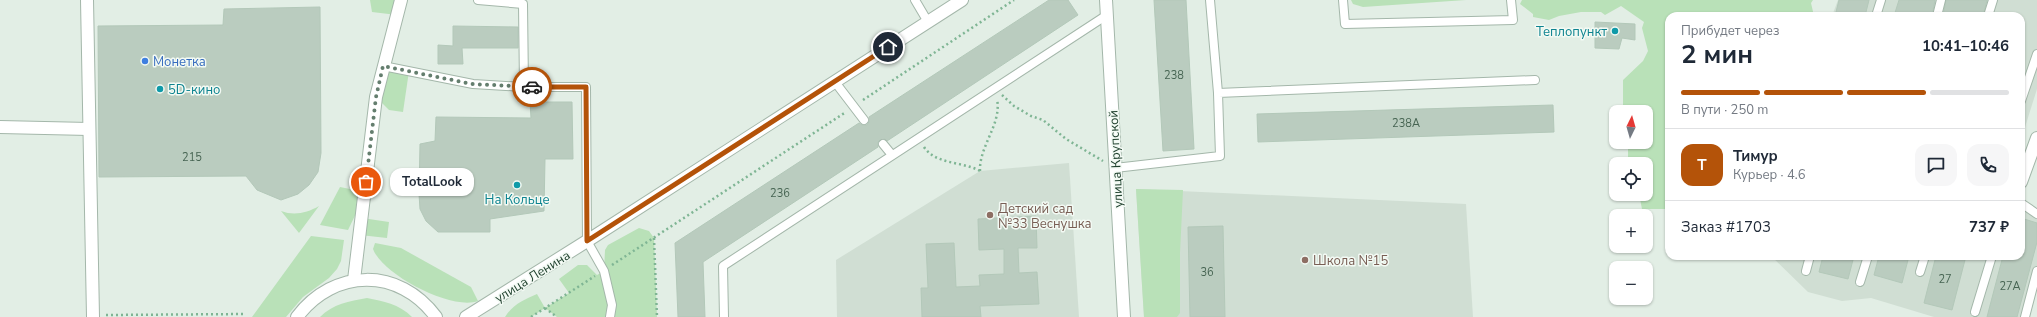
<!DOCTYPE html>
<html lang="ru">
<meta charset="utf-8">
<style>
:root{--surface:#fff;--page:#f6f6f7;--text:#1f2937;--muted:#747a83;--line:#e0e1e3;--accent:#b45309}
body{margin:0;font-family:"Nunito Sans",sans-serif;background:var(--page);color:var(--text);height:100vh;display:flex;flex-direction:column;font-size:15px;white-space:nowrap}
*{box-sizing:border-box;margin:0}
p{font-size:13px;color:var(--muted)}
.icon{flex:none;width:22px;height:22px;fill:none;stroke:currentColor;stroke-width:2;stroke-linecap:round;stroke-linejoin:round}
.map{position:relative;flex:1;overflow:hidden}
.drawer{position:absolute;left:1665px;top:12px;width:360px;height:248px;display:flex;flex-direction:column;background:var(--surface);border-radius:12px;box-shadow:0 1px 3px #0004}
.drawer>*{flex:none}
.needle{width:26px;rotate:5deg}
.fabs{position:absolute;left:1609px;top:105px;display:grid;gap:8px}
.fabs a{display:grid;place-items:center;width:44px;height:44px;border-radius:8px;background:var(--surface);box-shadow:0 1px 3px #0004;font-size:20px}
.pin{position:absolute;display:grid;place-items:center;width:34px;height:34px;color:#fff;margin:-17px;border:2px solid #fff;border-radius:50%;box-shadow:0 1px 4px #0007}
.courier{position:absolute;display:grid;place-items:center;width:40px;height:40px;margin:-20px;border:3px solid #b45309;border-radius:50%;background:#fff;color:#222;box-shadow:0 1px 5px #0007}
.bubble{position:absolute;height:28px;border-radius:12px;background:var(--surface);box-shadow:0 1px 3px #0004;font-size:13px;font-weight:700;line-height:28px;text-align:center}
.head em{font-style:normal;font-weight:700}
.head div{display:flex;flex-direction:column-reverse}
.head{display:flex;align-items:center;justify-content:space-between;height:68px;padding:0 16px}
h1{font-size:26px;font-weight:700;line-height:30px}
.bar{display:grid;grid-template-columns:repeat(4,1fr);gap:6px 4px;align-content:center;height:48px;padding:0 16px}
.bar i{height:5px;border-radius:3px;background:var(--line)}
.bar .on{background:var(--accent)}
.bar p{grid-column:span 4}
.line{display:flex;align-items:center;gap:10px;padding:0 16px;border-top:1px solid var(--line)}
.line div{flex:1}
.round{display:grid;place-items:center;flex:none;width:42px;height:42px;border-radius:12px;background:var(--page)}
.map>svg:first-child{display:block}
.built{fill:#d0ded3}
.green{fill:#b9e1b8}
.building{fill:#baccbf;stroke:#b3c8b9}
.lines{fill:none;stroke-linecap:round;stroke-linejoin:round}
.service-casing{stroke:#a4b7aa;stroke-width:10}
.minor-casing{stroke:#a4b7aa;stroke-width:14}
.tertiary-casing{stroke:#a4b7aa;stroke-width:14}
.path{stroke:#7fb594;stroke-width:2.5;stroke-dasharray:2 3;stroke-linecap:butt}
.service{stroke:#fff;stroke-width:8}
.minor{stroke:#fff;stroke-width:12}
.tertiary{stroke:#fff;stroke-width:12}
.done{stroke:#647e6e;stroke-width:4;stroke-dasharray:0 7.2}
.route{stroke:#b45309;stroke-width:5}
.culture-dot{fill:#0f9aa8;stroke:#f3faf4;stroke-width:1.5}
.shop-dot{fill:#3f7fe0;stroke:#f3faf4;stroke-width:1.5}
.education-dot{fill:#8d6e63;stroke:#f3faf4;stroke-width:1.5}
.labels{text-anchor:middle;stroke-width:3;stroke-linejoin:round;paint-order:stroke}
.number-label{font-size:11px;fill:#466452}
.culture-label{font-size:13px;fill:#0d838f;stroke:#f3faf4;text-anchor:end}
.shop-label{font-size:13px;fill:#366cbe;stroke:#f3faf4;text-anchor:start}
.street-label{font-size:13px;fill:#20412e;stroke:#f3faf4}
.education-label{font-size:13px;fill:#785e54;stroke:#f3faf4;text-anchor:start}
</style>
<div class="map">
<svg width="2037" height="317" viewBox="0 0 2037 317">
<rect width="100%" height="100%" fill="#e2eee5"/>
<g class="built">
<path d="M1838 0H2037V89L2021 140V16H1832Z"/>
<path d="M1069 163 1079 317H837L836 260 980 171Z"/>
<path d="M1136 189 1466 204 1473 317H1144Z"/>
<path d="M2021 208 2037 214V285L2029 317H1934L1871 298 1842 301 1808 292 1771 256H2021Z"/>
</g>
<g class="green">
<path d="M370 0H401L397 15 372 12Z"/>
<path d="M1351 0H1466L1363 7 1353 4Z"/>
<path d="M1522 0H1813L1811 3 1814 16H1669V209H1642L1639 194H1646V164H1630L1628 158V142H1646V112H1623V80L1643 61 1648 51 1642 28 1644 22 1621 6 1605 15 1601 12H1581L1559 16 1549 20 1533 17V14L1520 4Z"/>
<path d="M383 66 409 71 403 112 389 110 376 97Z"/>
<path d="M340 187 350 189 364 197 348 230 320 225Z"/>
<path d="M1136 189 1183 190 1180 253V313L1177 317H1144Z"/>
<path d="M319 206 299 233 281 211C294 216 307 213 319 206Z"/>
<path d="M362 218 389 222 387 238 360 235Z"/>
<path d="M639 228 649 231 654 238 657 317H557L545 308 531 317H505C512 305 525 299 537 294L545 308 569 293 559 279 578 265H587L597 275 604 271 605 250 608 245Z"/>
<path d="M311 236 344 240 341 261 337 269 329 278 303 297 286 317H252Z"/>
<path d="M375 243 401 248 471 287 478 301C451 311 382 274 373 249Z"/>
<path d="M367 298C383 301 399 304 412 317H320C333 304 349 301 367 298Z"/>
</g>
<g class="building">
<path d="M1049 0H1068L1078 15 887 141 885 139 880 140 878 142V147L703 262 705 317H678L675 243 859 123 862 125H867L869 122V117Z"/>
<path d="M1154 0H1186L1194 149 1163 151Z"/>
<path d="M1839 0H1869L1865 16H1835Z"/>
<path d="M1899 0H1935L1932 16H1894Z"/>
<path d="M1946 0H1987L1983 16H1943Z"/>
<path d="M320 7 321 153 318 172 309 185 298 194 281 200 257 190 246 176 99 177 98 26 223 25 224 9Z"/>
<path d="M1595 22 1635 24V40L1622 38 1619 49 1595 48Z"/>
<path d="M453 26 518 27V48H462L463 64H438V45L453 46Z"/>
<path d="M530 102H572L573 159H545L544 211 490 219V232H438L426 221 420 209 419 194 420 144 435 141 436 117 531 118Z"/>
<path d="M1553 105 1554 132 1258 142 1257 114Z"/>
<path d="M1036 216 1037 248H1018L1019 273 1037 272 1039 304 980 306 981 317H922L921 288H928L926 244 954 243 956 287 980 286 979 275 1004 274V249L979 250 978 219Z"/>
<path d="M2021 218 2037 223V242L2017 317H1987L2003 256H2021Z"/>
<path d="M1223 226 1225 317H1190L1188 227Z"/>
<path d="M1823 256H1854L1848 279 1819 272Z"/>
<path d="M1879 256H1909L1902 283 1874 275Z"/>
<path d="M1936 256H1966L1952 310 1924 303Z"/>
</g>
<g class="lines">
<defs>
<g id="service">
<path d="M915 0 928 22"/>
<path d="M1210 0 1218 93"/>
<path d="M1343 0 1345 24 1513 20 1511 0"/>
<path d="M1876 16 1881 0"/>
<path d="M1937 16 1941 0"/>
<path d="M1988 16 1993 0"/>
<path d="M383 66 473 84 524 87 523 4 478 0"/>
<path d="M835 82 864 120"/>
<path d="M524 87H586L587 241 604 271 612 305 610 317"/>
<path d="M2021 101 2037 54"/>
<path d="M883 144 892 155"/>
<path d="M1115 168 1220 156 1218 93 1535 80"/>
<path d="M2021 203 2037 214"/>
<path d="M1806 271 1810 256"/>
<path d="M1920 272 1925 256"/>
<path d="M1860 282 1868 256"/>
<path d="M1975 312 1992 256"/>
<path d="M724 317 723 266 1107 15"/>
<path d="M2025 317 2037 271"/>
</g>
<g id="minor">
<path d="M87 0 93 317"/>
<path d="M1106 0 1124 317"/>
<path d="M0 127 89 129"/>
<path d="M2021 182 2037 138"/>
</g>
<g id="tertiary">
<path d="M354 280 376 97 401 0"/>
<path d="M297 317C334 268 399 267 436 317"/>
<path d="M466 317 587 241 962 0"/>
</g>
</defs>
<use href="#service" class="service-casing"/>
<use href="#minor" class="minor-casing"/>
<use href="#tertiary" class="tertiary-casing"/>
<g class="path">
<path d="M1002 95 1014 106 1031 116 1043 120 1066 139 1103 161"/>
<path d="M863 100 1014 0"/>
<path d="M924 147C936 165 962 161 980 171"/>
<path d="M980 171C979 146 1002 124 997 99"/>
<path d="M654 238 657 317"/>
<path d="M612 265 846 112"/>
<path d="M545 308 557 317"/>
<path d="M106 315 246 314"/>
<path d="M531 317 595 276"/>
</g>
<use href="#service" class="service"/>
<use href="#minor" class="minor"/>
<use href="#tertiary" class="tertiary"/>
</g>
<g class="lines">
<path class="done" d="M366 182 376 97 383 66 472 84 532 87"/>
<path class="route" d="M532 87H586L587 241 888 47"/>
</g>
<g class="culture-dot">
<circle cx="1615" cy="31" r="4"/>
<circle cx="160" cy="89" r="4"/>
<circle cx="517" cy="185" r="4"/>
</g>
<circle class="shop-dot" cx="145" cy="61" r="4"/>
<g class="education-dot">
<circle cx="990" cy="215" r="4"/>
<circle cx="1305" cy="260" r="4"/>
</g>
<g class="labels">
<g class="number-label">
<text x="1174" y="79">238</text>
<text x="1406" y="127">238А</text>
<text x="192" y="161">215</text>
<text x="780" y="197">236</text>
<text x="1207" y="276">36</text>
<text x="1945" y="283">27</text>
<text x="2010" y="290">27А</text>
</g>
<g class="culture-label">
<text x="1607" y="36">Теплопункт</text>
<text x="168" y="94" text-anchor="start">5D-кино</text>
<text x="517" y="204" text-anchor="middle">На Кольце</text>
</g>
<g class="shop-label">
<text x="153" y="66">Монетка</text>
</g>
<g class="street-label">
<text transform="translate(1115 159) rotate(-93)" y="5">улица Крупской</text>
<text transform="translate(532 276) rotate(-32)" y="5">улица Ленина</text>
</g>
<g class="education-label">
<text x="998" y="213">Детский сад<tspan x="998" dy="15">№33 Веснушка</tspan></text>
<text x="1313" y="265">Школа №15</text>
</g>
</g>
</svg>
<div class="fabs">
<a><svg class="needle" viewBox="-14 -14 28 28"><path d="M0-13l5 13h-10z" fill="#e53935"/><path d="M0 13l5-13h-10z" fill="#747a83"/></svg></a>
<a><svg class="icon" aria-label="locate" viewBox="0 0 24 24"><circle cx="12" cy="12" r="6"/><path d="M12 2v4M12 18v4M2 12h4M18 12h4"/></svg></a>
<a>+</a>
<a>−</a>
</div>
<div class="pin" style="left:366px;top:182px;background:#ea580c"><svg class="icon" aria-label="bag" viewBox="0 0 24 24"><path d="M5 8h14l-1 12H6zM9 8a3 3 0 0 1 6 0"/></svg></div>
<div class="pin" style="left:888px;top:47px;background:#1f2937"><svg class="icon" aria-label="home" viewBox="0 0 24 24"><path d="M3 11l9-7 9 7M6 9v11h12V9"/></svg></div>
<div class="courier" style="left:532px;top:87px"><svg class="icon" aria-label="car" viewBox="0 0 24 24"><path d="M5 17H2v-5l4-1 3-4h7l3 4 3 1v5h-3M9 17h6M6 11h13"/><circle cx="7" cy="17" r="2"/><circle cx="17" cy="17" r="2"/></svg></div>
<div class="bubble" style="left:390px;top:168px;width:84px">TotalLook</div>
<section class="drawer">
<div class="head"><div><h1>2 мин</h1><p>Прибудет через</p></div><em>10:41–10:46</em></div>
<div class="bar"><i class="on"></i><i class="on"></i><i class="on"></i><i></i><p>В пути · 250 m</p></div>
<div class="line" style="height:72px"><b class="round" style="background:var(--accent);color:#fff">Т</b><div><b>Тимур</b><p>Курьер · 4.6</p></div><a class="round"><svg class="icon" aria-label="chat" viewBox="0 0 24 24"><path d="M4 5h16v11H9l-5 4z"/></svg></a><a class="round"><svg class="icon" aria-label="phone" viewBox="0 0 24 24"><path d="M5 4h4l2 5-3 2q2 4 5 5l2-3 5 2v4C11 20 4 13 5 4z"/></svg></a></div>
<div class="line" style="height:52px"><div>Заказ #1703</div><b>737 ₽</b></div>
</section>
</div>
